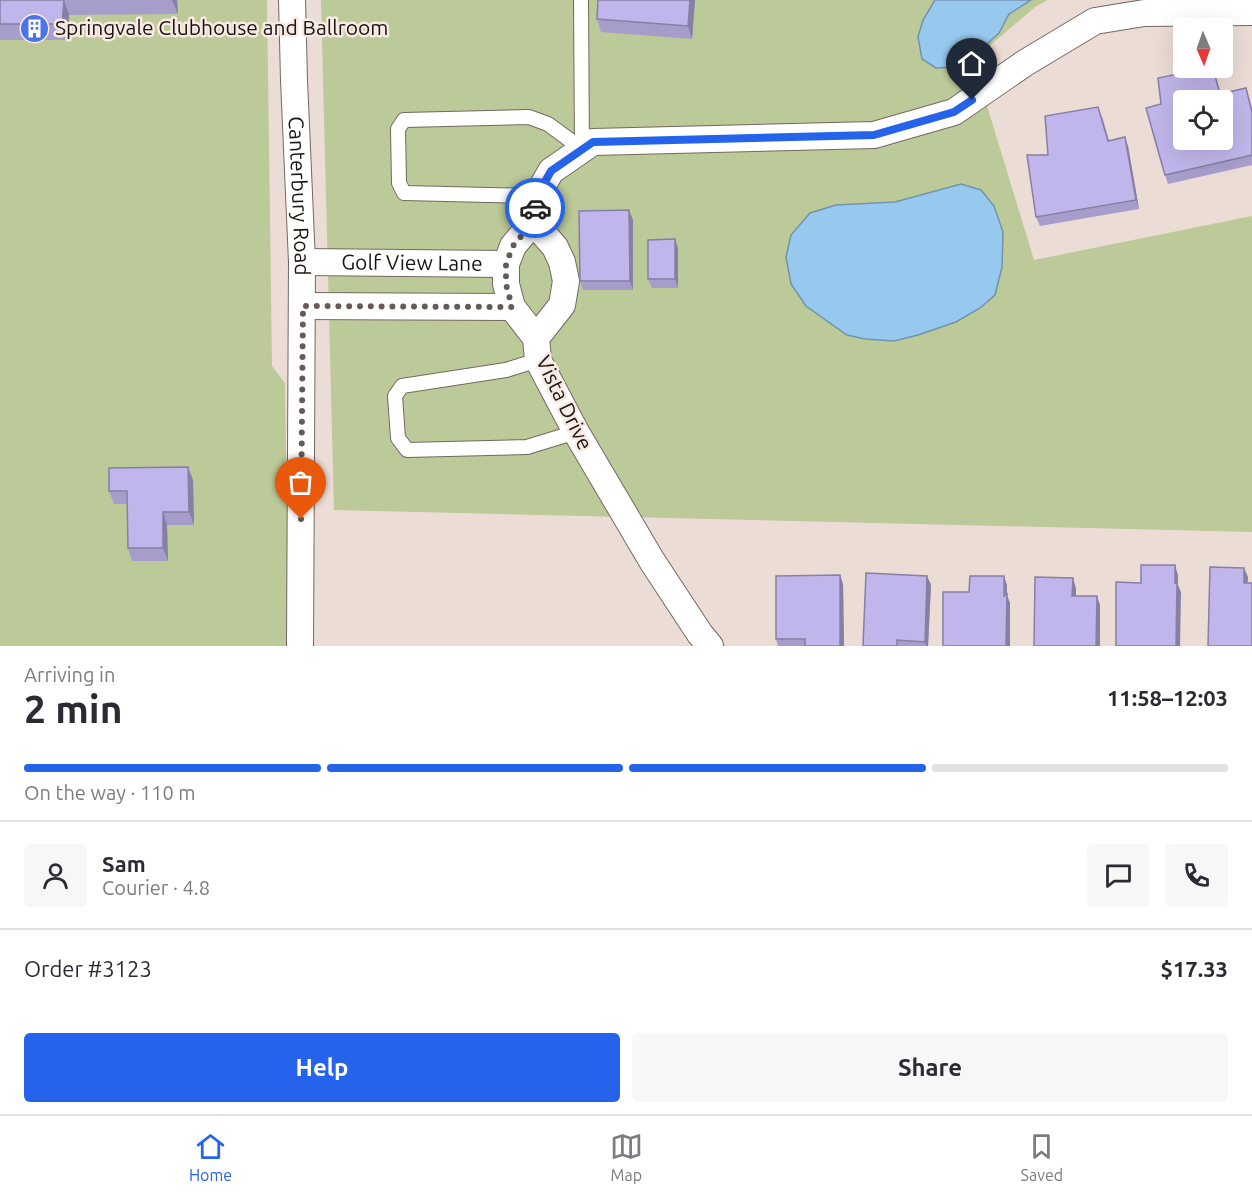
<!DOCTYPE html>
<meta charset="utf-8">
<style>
:root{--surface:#fff;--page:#f7f7f7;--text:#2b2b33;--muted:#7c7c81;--line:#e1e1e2;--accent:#2563eb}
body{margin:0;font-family:Ubuntu,sans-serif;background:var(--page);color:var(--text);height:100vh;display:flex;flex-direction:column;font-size:22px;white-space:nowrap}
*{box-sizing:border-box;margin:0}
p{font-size:20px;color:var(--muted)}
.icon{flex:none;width:33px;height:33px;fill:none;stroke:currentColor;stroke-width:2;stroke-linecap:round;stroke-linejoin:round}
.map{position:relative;height:646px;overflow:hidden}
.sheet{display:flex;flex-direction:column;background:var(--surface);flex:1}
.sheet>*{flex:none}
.needle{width:39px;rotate:178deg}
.fabs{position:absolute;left:1173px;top:18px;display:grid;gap:12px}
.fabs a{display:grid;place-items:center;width:60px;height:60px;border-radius:6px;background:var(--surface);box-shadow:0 6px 24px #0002;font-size:30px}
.pin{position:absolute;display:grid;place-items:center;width:51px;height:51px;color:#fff;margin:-62px -26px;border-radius:50% 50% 50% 0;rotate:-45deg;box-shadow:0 0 6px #0007}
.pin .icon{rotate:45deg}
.courier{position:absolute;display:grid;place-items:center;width:60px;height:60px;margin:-30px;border:4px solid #2563eb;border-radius:50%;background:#fff;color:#222;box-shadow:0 2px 8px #0007}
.overview em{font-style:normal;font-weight:600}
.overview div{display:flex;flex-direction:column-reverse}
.overview{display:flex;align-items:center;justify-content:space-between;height:102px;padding:0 24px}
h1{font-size:39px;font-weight:600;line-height:45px}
.bar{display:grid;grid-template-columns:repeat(4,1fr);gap:9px 6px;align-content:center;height:72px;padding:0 24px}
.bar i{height:8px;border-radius:4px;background:var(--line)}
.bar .on{background:var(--accent)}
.bar p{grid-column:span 4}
.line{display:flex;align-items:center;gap:15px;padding:0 24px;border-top:2px solid var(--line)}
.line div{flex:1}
.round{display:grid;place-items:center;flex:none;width:63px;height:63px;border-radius:6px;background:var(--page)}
.action{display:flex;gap:12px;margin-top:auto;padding:12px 24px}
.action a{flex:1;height:69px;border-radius:6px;background:var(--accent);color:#fff;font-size:24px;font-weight:600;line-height:69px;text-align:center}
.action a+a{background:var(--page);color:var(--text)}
.tab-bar{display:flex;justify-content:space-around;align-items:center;height:84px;border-top:2px solid var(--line);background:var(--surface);font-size:16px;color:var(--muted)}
.tab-bar a{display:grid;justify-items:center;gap:3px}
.tab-bar .on{color:var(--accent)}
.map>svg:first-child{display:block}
.green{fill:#bcc998}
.water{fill:#97c9ef;stroke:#7293ad;stroke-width:1.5}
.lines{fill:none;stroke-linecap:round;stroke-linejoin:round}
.lane-casing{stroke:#756862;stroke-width:16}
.street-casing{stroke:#756862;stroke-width:28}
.lane{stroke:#fff;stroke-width:14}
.street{stroke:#fff;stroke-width:26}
.wall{fill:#a69dca}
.shaded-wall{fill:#877fa4}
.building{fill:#c1b6eb;stroke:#877fa4;stroke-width:1.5;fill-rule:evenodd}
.done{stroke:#645b57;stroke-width:6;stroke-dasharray:0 10.8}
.route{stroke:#2563eb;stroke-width:8}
.labels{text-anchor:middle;stroke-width:5;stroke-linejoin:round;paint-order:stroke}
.poi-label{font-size:21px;fill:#1b1513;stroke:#f9e9e3;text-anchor:start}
.street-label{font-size:21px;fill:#1b1513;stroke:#f9e9e3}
</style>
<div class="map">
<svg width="1252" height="646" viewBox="0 0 1252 646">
<rect width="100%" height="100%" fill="#ecdcd6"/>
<g class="green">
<path d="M0 0H267L272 366 285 383 289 646H0Z"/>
<path d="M321 0H1048L1035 7 973 60 1034 260 1252 216V532L334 510Z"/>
</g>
<g class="water">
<path d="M935 0H1031L1009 14 999 33 970 59 957 67 936 68 922 59 918 37 923 20Z"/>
<path d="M961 184 981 190 994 206 1003 232 1002 267 995 295 980 308 956 322 918 335 894 341 865 339 847 335 806 306 791 284 786 257 791 235 810 213 836 205 895 202Z"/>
</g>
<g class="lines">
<defs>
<g id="lane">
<path d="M581 0 582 149"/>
<path d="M537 196 404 193 399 183 398 129 404 120 529 117 548 124 582 149"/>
<path d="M538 360 506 370 402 386 395 396 398 438 407 450 527 447 576 432"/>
</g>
<g id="street">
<path id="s1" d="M292 0 294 80 302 262 300 646"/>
<path d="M533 222 555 247 562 262 566 281 562 305 536 338"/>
<path id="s2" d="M302 262 506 264"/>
<path d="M303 306 512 307"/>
<path d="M710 646 700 634 652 561 576 432 538 360 536 338 512 307 506 284V264L513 246 533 222 537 196 551 171 593 142 874 135 954 112 1025 63 1095 21 1144 13 1252 12"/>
</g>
</defs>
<use href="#lane" class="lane-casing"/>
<use href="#street" class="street-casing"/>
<use href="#lane" class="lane"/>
<use href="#street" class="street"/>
</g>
<g class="wall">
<path d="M0 0H177L178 14 69 15 68 40H0Z"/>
<path d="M695 0 692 39 601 32 597 19Z"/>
<path d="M1213 68 1221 94 1246 88 1252 108V165L1168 184 1165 175 1161 104Z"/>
<path d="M1102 116 1109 140 1128 146 1139 209 1040 226 1036 217Z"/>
<path d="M633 220V290H583L580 281Z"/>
<path d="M678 248V288H652L648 279Z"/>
<path d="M193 480 194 525H167L168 561H132L128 548 127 504H114L109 491Z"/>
<path d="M840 575 843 584 844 646H778L776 639Z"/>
<path d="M927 576 931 585 928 646H863Z"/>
</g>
<g class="shaded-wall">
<path d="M64 0 69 15 68 40 62 24Z"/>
<path d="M172 0H177L178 14Z"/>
<path d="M690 0H695L692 39 688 26Z"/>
<path d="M1125 137 1128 146 1139 209 1136 200Z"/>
<path d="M629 210 633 220V290L630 281Z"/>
<path d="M675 239 678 248V288L675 279Z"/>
<path d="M188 467 193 480 194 525 189 512Z"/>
<path d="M163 512 167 525 168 561 163 548Z"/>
<path d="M1175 565 1178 575V585L1181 592 1180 646H1176L1175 583Z"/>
<path d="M1244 568 1248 577 1247 592 1244 583Z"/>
<path d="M840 575 843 584 844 646H840Z"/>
<path d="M927 576 931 585 928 646H926L925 642Z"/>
<path d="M1004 576 1007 585V595L1010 603V646H1006Z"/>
<path d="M1073 578 1076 588V605L1072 596Z"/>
<path d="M1097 596 1100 605V646H1096Z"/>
</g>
<g class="building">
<path d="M0 0H64L62 24H0Z"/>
<path d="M598 0H690L688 26 597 19Z"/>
<path d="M1207 68H1213L1220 94 1246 88 1252 112V155L1165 175 1146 108 1161 104 1158 78ZM1184 100H1222V140H1184Z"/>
<path d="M1098 107 1108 141 1125 137 1136 200 1036 217 1027 155H1048L1045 116Z"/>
<path d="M629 210 630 281H580L579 211Z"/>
<path d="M675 239V279H648V240Z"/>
<path d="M188 467 189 512H163V548H128L127 491H109V468Z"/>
<path d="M1141 565H1175V583H1177L1176 646H1116V582L1141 583Z"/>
<path d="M1210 567 1244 568V583H1252V646H1208Z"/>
<path d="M866 573 927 576 925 642 897 640V646H863Z"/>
<path d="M840 575V646H805V639H776V576Z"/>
<path d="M970 576H1004V596L1007 594 1006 646H943V592H969Z"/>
<path d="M1035 577 1073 578 1072 596H1097L1096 646H1034Z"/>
</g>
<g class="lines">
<path class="done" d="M301 519 303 306 512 307 506 284V264L513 246 533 222 535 208"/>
<path class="route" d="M535 208 537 196 551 171 593 142 874 135 954 112 972 100"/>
</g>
<defs>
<symbol id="building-disc" viewBox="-11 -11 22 22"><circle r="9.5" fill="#4a75e7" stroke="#f9e9e3"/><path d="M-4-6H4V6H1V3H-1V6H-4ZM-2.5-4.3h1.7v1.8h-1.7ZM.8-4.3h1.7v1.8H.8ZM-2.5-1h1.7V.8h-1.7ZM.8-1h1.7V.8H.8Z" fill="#fff"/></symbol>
</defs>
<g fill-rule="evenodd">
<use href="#building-disc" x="18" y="12" width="33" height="33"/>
</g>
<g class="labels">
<g class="poi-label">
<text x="55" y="35">Springvale Clubhouse and Ballroom</text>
</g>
<g class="street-label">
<text dy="7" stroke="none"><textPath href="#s1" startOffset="196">Canterbury Road</textPath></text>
<text dy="7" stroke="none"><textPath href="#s2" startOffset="110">Golf View Lane</textPath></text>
<text transform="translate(564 403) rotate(64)" y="7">Vista Drive</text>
</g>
</g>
</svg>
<div class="fabs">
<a><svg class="needle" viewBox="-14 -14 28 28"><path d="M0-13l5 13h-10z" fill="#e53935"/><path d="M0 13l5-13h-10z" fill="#7c7c81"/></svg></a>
<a><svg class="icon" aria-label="locate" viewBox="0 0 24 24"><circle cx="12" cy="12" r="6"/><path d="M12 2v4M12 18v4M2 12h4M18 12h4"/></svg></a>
</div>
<div class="pin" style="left:301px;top:519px;background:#ea580c"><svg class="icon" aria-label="bag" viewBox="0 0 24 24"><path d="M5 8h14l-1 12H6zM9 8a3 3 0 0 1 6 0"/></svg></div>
<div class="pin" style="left:972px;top:100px;background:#1f2937"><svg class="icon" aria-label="home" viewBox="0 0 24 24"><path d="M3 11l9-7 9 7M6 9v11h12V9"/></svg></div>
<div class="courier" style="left:535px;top:208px"><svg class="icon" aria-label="car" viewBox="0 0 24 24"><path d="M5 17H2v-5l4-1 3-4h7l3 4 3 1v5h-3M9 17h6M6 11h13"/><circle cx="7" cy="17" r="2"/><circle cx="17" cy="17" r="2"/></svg></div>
</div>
<section class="sheet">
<div class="overview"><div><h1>2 min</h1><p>Arriving in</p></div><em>11:58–12:03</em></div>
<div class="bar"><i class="on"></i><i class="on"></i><i class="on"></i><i></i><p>On the way · 110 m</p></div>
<div class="line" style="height:108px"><a class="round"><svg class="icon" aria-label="person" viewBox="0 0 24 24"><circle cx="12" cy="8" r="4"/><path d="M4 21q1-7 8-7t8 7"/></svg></a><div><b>Sam</b><p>Courier · 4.8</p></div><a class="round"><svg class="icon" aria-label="chat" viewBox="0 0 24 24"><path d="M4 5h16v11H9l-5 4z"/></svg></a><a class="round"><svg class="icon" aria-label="phone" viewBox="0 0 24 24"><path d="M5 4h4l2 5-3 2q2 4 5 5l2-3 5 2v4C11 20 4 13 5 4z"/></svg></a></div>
<div class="line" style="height:78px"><div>Order #3123</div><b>$17.33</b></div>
<div class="action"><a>Help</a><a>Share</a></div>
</section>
<nav class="tab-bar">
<a class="on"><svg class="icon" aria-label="home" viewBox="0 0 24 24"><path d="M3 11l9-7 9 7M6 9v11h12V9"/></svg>Home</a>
<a><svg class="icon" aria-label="map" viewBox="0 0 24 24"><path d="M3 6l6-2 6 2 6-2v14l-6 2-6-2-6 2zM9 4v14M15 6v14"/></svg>Map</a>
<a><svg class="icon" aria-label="saved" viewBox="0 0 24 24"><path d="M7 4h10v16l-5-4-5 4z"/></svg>Saved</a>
</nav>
